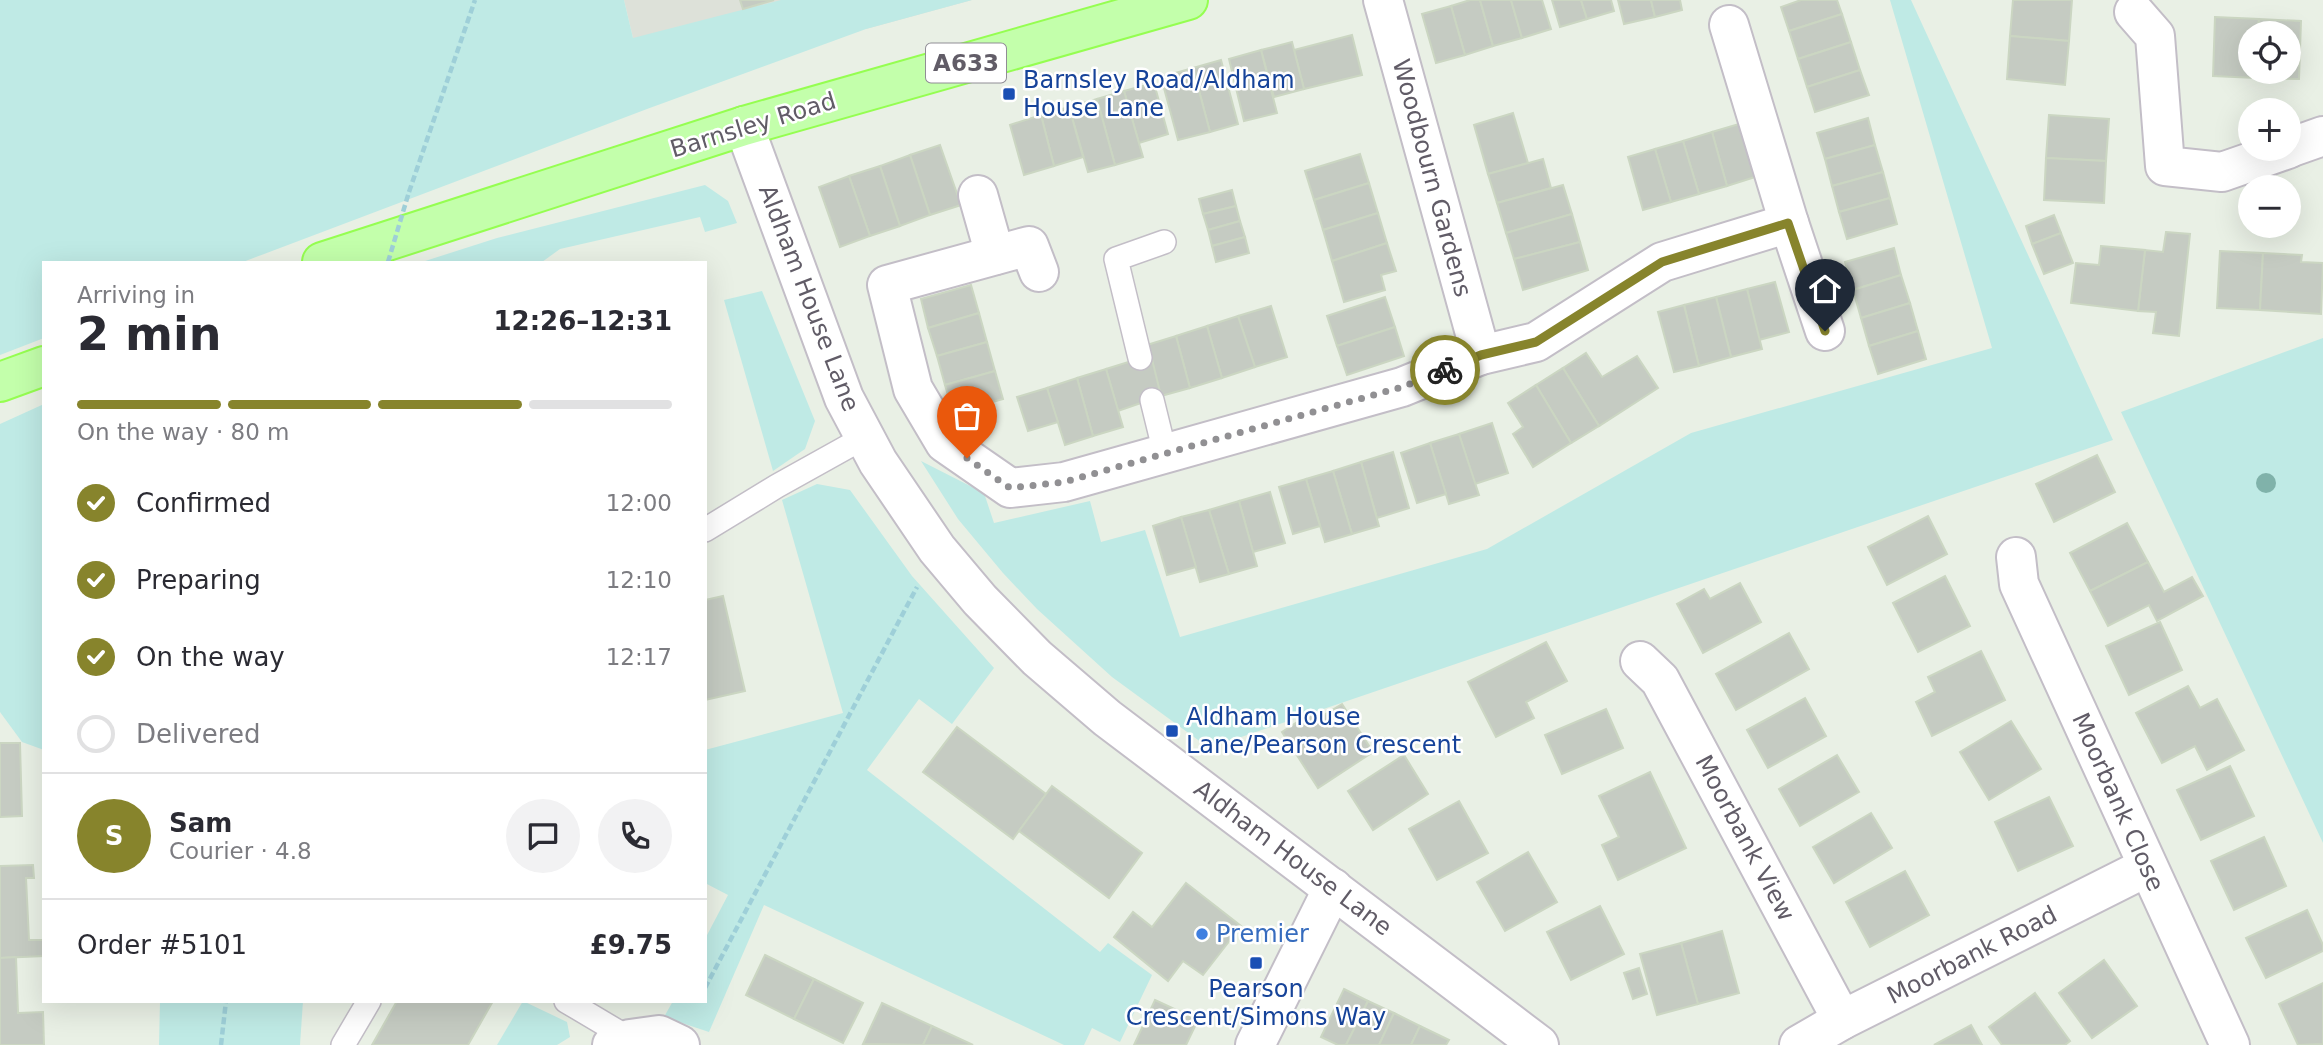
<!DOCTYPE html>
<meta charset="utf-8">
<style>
:root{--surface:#fff;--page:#f2f2f3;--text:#2b2b33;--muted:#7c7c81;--line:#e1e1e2;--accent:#87842c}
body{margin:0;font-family:"DejaVu Sans",sans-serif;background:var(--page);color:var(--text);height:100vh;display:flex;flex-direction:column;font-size:26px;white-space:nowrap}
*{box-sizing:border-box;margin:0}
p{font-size:23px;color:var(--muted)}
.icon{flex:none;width:38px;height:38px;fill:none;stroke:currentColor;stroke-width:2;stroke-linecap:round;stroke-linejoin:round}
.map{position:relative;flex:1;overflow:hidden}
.sheet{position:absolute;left:42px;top:261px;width:665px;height:742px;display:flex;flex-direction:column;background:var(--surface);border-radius:0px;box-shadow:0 7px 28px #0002}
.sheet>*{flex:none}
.tools{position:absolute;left:2238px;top:21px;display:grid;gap:14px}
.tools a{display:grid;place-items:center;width:63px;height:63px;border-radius:50%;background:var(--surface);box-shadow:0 7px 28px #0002;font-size:35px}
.pin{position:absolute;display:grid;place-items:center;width:60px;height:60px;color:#fff;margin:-72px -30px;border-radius:50% 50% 50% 0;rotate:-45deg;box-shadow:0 0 7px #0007}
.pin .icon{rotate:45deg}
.courier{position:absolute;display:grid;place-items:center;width:70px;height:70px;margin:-35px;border:5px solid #87842c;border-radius:50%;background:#fff;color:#222;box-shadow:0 2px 9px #0007}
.head em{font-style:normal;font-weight:800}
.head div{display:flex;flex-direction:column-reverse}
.head{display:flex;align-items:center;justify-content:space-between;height:119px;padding:0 35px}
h1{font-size:46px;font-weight:800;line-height:52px}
.bar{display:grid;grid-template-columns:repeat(4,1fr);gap:10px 7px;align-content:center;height:84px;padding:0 35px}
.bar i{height:9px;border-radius:5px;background:var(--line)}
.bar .selected{background:var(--accent)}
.bar p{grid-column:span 4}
.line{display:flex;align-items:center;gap:18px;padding:0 35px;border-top:2px solid var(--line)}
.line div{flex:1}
.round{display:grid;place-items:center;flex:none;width:74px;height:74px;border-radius:37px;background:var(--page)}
ol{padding:0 35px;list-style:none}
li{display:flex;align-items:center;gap:21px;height:77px}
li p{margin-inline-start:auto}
li .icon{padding:7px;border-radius:50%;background:var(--accent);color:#fff;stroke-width:4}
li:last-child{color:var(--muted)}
li i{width:38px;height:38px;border:4px solid var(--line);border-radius:50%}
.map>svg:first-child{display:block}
.industrial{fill:#dde1d9}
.green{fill:#bfeae5}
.building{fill:#c5cbc2;stroke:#cbd6c2;stroke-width:2}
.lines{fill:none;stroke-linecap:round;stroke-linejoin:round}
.service-casing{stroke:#c3bec7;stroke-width:26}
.minor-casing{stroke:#c3bec7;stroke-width:42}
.tertiary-casing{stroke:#c3bec7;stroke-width:42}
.primary-casing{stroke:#95fe51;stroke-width:42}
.path{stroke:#9ecfd8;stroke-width:4.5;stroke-dasharray:7 3.5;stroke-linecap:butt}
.service{stroke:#fff;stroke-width:23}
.minor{stroke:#fff;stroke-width:38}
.tertiary{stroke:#fff;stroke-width:38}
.primary{stroke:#c3ffab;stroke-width:38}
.path-bridge{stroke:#9ecfd8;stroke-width:4.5;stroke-dasharray:7 3.5;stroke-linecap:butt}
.tree{fill:#80b2aa}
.done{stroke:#919093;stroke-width:7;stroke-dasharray:0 12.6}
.route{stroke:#87842c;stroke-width:9}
.transit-dot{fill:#1a4fb4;stroke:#fff;stroke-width:2.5}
.shop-dot{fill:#3f7fe0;stroke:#fff;stroke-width:2.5}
.labels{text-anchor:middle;stroke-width:5;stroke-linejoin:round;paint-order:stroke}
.shield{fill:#fff;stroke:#908d95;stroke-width:2}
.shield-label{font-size:23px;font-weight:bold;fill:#615c67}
.transit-label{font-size:24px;fill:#164399;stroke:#fff;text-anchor:start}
.street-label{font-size:24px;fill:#615c67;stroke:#fff}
.shop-label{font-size:24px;fill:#366cbe;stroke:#fff;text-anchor:start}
</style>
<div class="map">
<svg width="2323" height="1045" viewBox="0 0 2323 1045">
<rect width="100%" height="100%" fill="#e9f0e5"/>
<path class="industrial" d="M624 0H972L866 29 633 38Z"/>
<g class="green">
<path d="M0 0H624L633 38 781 0H972L866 29 647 109 243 262H44V338L0 355Z"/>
<path d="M1890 0H1911L2113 440 1209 748 1112 677 1037 609 1003 573 958 519 921 461 984 493 994 523 1090 501 1101 542 1145 530 1180 637 1487 549 1691 433 1992 348Z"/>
<path d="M705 185 728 201 737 223 705 232 700 217 560 249 542 262H422L497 238Z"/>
<path d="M762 291 815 421 805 449 773 471 724 300Z"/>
<path d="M2323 338V843L2121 412Z"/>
<path d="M44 404V750L22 742 0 712V424Z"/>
<path d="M817 484 850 490 912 576 994 668 952 724 919 699 867 770 1100 952 1108 943 1152 975 1120 1042 1092 1028 1084 1045H1064L764 905 709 1032 664 1017 673 1001H705V939L728 895 705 883V750L843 713 782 500Z"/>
<path d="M160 1001H303L300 1045H159Z"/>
<path d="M523 1001 567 1022 570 1037 557 1045H497Z"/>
</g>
<g class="building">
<path d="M740 0H774L743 9Z"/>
<path d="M1470 0H1480L1493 46 1465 55 1451 6Z"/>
<path d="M1480 0H1511L1522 38 1493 46Z"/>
<path d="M1511 0H1542L1551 29 1522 38Z"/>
<path d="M1552 0H1581L1587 19 1560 27Z"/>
<path d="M1581 0H1611L1614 11 1587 19Z"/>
<path d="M1618 0H1651L1655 17 1624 24Z"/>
<path d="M1651 0H1680L1682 10 1655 17Z"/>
<path d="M1801 0H1837L1842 14 1789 31 1781 7Z"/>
<path d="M2013 0H2072L2069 41 2010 36Z"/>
<path d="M1451 6 1465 55 1436 63 1422 14Z"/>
<path d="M1842 14 1851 42 1798 59 1789 31Z"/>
<path d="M2215 17 2259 19 2258 33H2250V72H2256V78L2213 76Z"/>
<path d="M2259 19 2301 21 2299 79 2256 78V72H2289V33H2258Z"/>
<path d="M1352 35 1362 75 1304 89 1294 50Z"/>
<path d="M2010 36 2069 41 2065 85 2007 79Z"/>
<path d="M1292 42 1304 89 1274 97 1261 50Z"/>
<path d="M1851 42 1860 70 1807 87 1798 59Z"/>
<path d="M1261 50 1277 113 1244 121 1229 59Z"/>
<path d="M1221 60 1238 124 1210 132 1193 68Z"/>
<path d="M1193 68 1210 132 1178 140 1161 77Z"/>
<path d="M1860 70 1869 95 1815 112 1807 87Z"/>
<path d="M1154 83 1168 134 1139 143 1124 91Z"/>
<path d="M1124 91 1143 157 1115 165 1097 99Z"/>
<path d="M1097 99 1115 165 1088 172 1069 107Z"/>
<path d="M1069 107 1083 157 1054 166 1041 115Z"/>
<path d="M1513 113 1528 163 1488 174 1474 125Z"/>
<path d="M1041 115 1054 166 1024 175 1010 125Z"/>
<path d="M2049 115 2109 119 2106 161 2046 158Z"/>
<path d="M1868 118 1875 145 1825 159 1817 133Z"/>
<path d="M1739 124 1755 177 1727 186 1712 132Z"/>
<path d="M1712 132 1727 186 1699 194 1683 141Z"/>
<path d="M1683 141 1699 194 1671 202 1655 149Z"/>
<path d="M940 145 961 205 930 215 910 155Z"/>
<path d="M1875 145 1883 172 1832 186 1825 159Z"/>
<path d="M1655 149 1671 202 1643 210 1628 157Z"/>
<path d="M1360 154 1369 183 1314 200 1305 171Z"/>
<path d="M910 155 930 215 900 226 880 166Z"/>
<path d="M2046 158 2106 161 2104 203 2044 200Z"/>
<path d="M1543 159 1551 188 1497 203 1488 174Z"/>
<path d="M880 166 900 226 870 236 849 176Z"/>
<path d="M1883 172 1890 198 1839 212 1832 186Z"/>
<path d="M849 176 870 236 840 247 819 187Z"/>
<path d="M1369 183 1378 213 1323 230 1314 200Z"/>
<path d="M1563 185 1572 214 1506 233 1497 203Z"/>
<path d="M1232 190 1236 206 1203 214 1199 199Z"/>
<path d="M1890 198 1897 224 1847 239 1839 212Z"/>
<path d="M1236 206 1240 221 1208 230 1203 214Z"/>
<path d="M1378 213 1387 243 1332 261 1323 230Z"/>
<path d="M1572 214 1580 242 1514 259 1506 233Z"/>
<path d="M2054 215 2061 233 2032 244 2026 226Z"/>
<path d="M1240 221 1245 237 1212 246 1208 230Z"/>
<path d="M2166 232 2190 234 2179 336 2153 333 2156 312 2138 311 2145 250 2163 252Z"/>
<path d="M2061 233 2073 263 2044 274 2032 244Z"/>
<path d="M1245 237 1249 253 1216 262 1212 246Z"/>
<path d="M1580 242 1588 270 1523 290 1514 259Z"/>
<path d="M1387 243 1396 271 1381 275 1385 290 1344 302 1332 261Z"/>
<path d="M2101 246 2145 250 2138 311 2071 303 2076 263 2099 265Z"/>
<path d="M1894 248 1901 275 1853 290 1845 262Z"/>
<path d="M2220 251 2263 253 2260 310 2217 308Z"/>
<path d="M2263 253 2302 255 2301 262 2323 263 2321 314 2260 310Z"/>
<path d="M1901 275 1910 303 1861 318 1853 290Z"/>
<path d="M1775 282 1789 332 1759 340 1747 289Z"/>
<path d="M971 285 979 313 928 328 921 299Z"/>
<path d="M1747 289 1762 349 1731 357 1716 297Z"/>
<path d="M1385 297 1395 327 1337 346 1327 316Z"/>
<path d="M1716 297 1731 357 1699 366 1684 305Z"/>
<path d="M1910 303 1918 331 1869 346 1861 318Z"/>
<path d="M1684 305 1699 366 1674 372 1658 312Z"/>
<path d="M1271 306 1287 357 1255 367 1238 316Z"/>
<path d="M979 313 987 342 937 356 928 328Z"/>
<path d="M1238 316 1255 367 1222 378 1207 326Z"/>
<path d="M1207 326 1222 378 1190 388 1176 336Z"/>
<path d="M1395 327 1404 356 1347 375 1337 346Z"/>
<path d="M1918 331 1926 359 1878 374 1869 346Z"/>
<path d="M1176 336 1190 388 1161 396 1147 345Z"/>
<path d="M987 342 995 371 945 385 937 356Z"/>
<path d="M1586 353 1602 377 1637 356 1658 388 1599 426 1563 368Z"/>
<path d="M1151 355 1161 396 1118 411 1106 369Z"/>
<path d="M1563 368 1599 426 1571 443 1536 385Z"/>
<path d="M1106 369 1123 427 1093 436 1077 378Z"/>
<path d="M995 371 1003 399 953 413 945 385Z"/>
<path d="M1077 378 1093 436 1065 445 1047 388Z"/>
<path d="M1536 385 1571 443 1533 467 1513 434 1523 427 1508 403Z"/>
<path d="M1047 388 1058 422 1028 431 1017 397Z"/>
<path d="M1492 423 1508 473 1475 484 1459 434Z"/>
<path d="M1459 434 1479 495 1449 504 1430 443Z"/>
<path d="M1430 443 1446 494 1417 503 1401 453Z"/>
<path d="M1393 452 1409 508 1377 518 1361 462Z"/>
<path d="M2097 455 2115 492 2054 522 2036 484Z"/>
<path d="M1361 462 1379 526 1352 534 1333 471Z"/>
<path d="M1333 471 1352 534 1325 542 1306 479Z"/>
<path d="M1306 479 1320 526 1293 534 1279 487Z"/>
<path d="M1270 492 1285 543 1253 552 1239 501Z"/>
<path d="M1239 501 1257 566 1229 574 1209 510Z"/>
<path d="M1209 510 1229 574 1200 582 1181 517Z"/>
<path d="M1928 516 1947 554 1887 585 1868 547Z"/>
<path d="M1181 517 1196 567 1167 575 1153 526Z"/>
<path d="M2127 523 2148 562 2090 591 2070 553Z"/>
<path d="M2148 562 2164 592 2192 577 2203 596 2157 621 2149 605 2108 626 2090 591Z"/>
<path d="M1945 576 1970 626 1918 652 1893 603Z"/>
<path d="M1740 583 1761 622 1703 653 1677 604 1704 589 1710 599Z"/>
<path d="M723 596 745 691 705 700V600Z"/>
<path d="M2160 622 2182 670 2129 695 2106 646Z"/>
<path d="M1789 633 1809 669 1736 710 1716 674Z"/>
<path d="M1546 642 1567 681 1526 702 1534 718 1496 737 1468 682Z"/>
<path d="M1981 651 2005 700 1932 736 1916 702 1935 692 1928 677Z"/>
<path d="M2188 686 2200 708 2217 699 2244 750 2207 770 2195 746 2162 763 2136 713Z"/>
<path d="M1805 698 1826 736 1768 768 1747 730Z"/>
<path d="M1342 704 1373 752 1318 788 1282 732 1314 711 1319 718Z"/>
<path d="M1606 709 1623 748 1562 774 1545 735Z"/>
<path d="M2011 721 2041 769 1989 800 1960 752Z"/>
<path d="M957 727 1046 794 1013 839 923 772Z"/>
<path d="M0 743H20L22 816 0 817Z"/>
<path d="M1404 755 1428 794 1373 830 1348 791Z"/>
<path d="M1837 755 1859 792 1800 826 1779 789Z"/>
<path d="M2230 766 2254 816 2201 840 2177 790Z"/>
<path d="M1650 772 1686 848 1618 880 1602 845 1619 837 1599 796Z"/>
<path d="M1052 786 1142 853 1109 898 1019 831Z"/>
<path d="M2049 797 2073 846 2018 871 1995 822Z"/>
<path d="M1459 801 1488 853 1437 880 1409 829Z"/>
<path d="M1871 813 1892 848 1834 883 1813 847Z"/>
<path d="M2264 837 2286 886 2234 910 2211 861Z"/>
<path d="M1528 852 1557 902 1505 931 1477 882Z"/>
<path d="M33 865 34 878H26L29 940H44V956L0 958V866Z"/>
<path d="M1905 871 1929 915 1870 947 1846 902Z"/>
<path d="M1186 883 1241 926 1203 975 1183 961 1168 981 1114 937 1133 912 1152 927Z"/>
<path d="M1600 906 1624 954 1571 980 1547 932Z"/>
<path d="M2307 910 2323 945V951L2266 978 2246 938Z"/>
<path d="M1722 931 1739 993 1698 1004 1681 943Z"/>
<path d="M1681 943 1698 1004 1657 1015 1640 954Z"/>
<path d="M765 955 814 979 794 1019 746 995Z"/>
<path d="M16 957 18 1013 43 1012 44 1045H0V958Z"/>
<path d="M2104 960 2137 1006 2092 1038 2059 993Z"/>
<path d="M1639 968 1647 994 1633 999 1624 973Z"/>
<path d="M814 979 863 1003 843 1043 794 1019Z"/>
<path d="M2323 983V1044L2298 1045 2279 1004Z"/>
<path d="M1344 989 1368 1001 1346 1045H1338L1321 1037Z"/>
<path d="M2035 993 2070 1041 2065 1045H2002L1989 1027Z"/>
<path d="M1155 1000 1198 1020 1186 1045H1134Z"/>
<path d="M397 1001H493L468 1045H372Z"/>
<path d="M1368 1001 1394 1013 1379 1045H1346Z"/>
<path d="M882 1003 932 1026 923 1045 863 1044Z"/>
<path d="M1394 1013 1420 1026 1411 1045H1379Z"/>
<path d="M1971 1025 1982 1045H1934Z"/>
<path d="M932 1026 973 1045H923Z"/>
<path d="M1420 1026 1449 1040 1446 1045H1411Z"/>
</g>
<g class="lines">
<defs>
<g id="service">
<path d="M1140 358 1116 259 1164 242"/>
<path d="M1152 400 1165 453"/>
<path d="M705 530 777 486 865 437"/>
<path d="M566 1001 630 1039"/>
<path d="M343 1045 369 1001"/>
</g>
<g id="minor">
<path d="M2134 12 2155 36 2165 166 2222 172 2288 149"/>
<path d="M2289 148 2323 136"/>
<path d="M978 195 995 255"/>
<path d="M1789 223 1825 331"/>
<path d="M1039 272 1029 246 887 285 913 389 945 443 1010 488 1064 482 1402 387 1481 355 1383 0"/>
<path d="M1481 355 1536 342 1662 262 1789 223 1729 25"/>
<path d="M2016 557 2019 584 2230 1045"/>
<path d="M1640 661 1660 680 1842 1020"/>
<path d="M612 1045 630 1039 659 1035 680 1045"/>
<path d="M1255 1045 1333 888"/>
<path d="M1799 1045 1842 1020 2147 867"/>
</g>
<path id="tertiary" d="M744 126 844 398 878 462 937 549 980 600 1037 658 1107 718 1539 1045"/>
<g id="primary">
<path d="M322 262 744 126 1188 0"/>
<path d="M0 382 44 366"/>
</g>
</defs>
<use href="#service" class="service-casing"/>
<use href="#minor" class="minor-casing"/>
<use href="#tertiary" class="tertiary-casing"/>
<use href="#primary" class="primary-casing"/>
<g class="path">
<path d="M409 192 475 0"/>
<path d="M705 988 917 587"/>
<path d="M221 1045 226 1001"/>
</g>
<use href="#service" class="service"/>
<use href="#minor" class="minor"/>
<use href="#tertiary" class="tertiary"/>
<use href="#primary" class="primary"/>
<path class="path-bridge" d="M388 262 409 192"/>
</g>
<circle class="tree" cx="2266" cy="483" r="10"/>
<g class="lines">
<path class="done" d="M967 458 1010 488 1064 482 1402 387 1445 370"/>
<path class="route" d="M1445 370 1481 355 1536 342 1662 262 1788 223 1825 331"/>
</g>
<g class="transit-dot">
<rect x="1002" y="87" width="14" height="14" rx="3.5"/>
<rect x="1165" y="724" width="14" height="14" rx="3.5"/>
<rect x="1249" y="956" width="14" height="14" rx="3.5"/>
</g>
<circle class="shop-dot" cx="1202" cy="934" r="7"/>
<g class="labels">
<rect class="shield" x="926" y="43.5" width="80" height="39" rx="5"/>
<g class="shield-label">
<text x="966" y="71">A633</text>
</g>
<g class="transit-label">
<text x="1023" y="88">Barnsley Road/Aldham<tspan x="1023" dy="28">House Lane</tspan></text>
<text x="1186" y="725">Aldham House<tspan x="1186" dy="28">Lane/Pearson Crescent</tspan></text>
<text x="1256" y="997" text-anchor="middle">Pearson<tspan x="1256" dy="28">Crescent/Simons Way</tspan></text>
</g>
<g class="street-label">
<text transform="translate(753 125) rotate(-17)" y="8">Barnsley Road</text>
<text transform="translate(1432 178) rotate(75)" y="8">Woodbourn Gardens</text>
<text transform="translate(809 298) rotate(69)" y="8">Aldham House Lane</text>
<text transform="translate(2118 802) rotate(66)" y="8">Moorbank Close</text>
<text transform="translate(1745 838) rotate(62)" y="8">Moorbank View</text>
<text transform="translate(1293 858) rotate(37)" y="8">Aldham House Lane</text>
<text transform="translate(1972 955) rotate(-27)" y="8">Moorbank Road</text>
</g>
<g class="shop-label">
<text x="1216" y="942">Premier</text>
</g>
</g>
</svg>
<div class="tools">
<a><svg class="icon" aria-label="locate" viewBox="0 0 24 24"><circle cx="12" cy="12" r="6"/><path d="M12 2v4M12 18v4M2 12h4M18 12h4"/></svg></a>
<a>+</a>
<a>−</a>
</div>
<div class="pin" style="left:967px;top:458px;background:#ea580c"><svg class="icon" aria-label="bag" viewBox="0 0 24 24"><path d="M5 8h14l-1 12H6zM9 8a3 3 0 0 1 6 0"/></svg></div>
<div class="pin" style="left:1825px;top:331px;background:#1f2937"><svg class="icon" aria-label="home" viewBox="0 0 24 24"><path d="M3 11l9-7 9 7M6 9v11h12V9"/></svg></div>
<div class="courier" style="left:1445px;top:370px"><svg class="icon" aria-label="bike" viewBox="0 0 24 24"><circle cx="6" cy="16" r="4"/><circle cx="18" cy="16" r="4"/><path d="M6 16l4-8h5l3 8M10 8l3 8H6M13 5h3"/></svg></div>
<section class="sheet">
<div class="head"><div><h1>2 min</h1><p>Arriving in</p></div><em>12:26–12:31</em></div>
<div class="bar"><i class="selected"></i><i class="selected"></i><i class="selected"></i><i></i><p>On the way · 80 m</p></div>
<ol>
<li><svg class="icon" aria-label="check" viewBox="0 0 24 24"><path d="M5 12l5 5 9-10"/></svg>Confirmed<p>12:00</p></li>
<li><svg class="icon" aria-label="check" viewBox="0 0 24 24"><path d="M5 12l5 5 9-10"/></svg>Preparing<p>12:10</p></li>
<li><svg class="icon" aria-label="check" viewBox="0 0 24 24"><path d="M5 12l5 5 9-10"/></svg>On the way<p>12:17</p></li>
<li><i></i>Delivered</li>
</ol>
<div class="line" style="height:126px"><b class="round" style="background:var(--accent);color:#fff">S</b><div><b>Sam</b><p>Courier · 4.8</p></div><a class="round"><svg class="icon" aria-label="chat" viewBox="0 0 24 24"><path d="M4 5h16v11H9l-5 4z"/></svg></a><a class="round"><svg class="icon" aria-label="phone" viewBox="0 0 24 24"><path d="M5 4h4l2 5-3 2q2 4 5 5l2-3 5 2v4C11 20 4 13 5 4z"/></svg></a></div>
<div class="line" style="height:91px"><div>Order #5101</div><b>£9.75</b></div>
</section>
</div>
